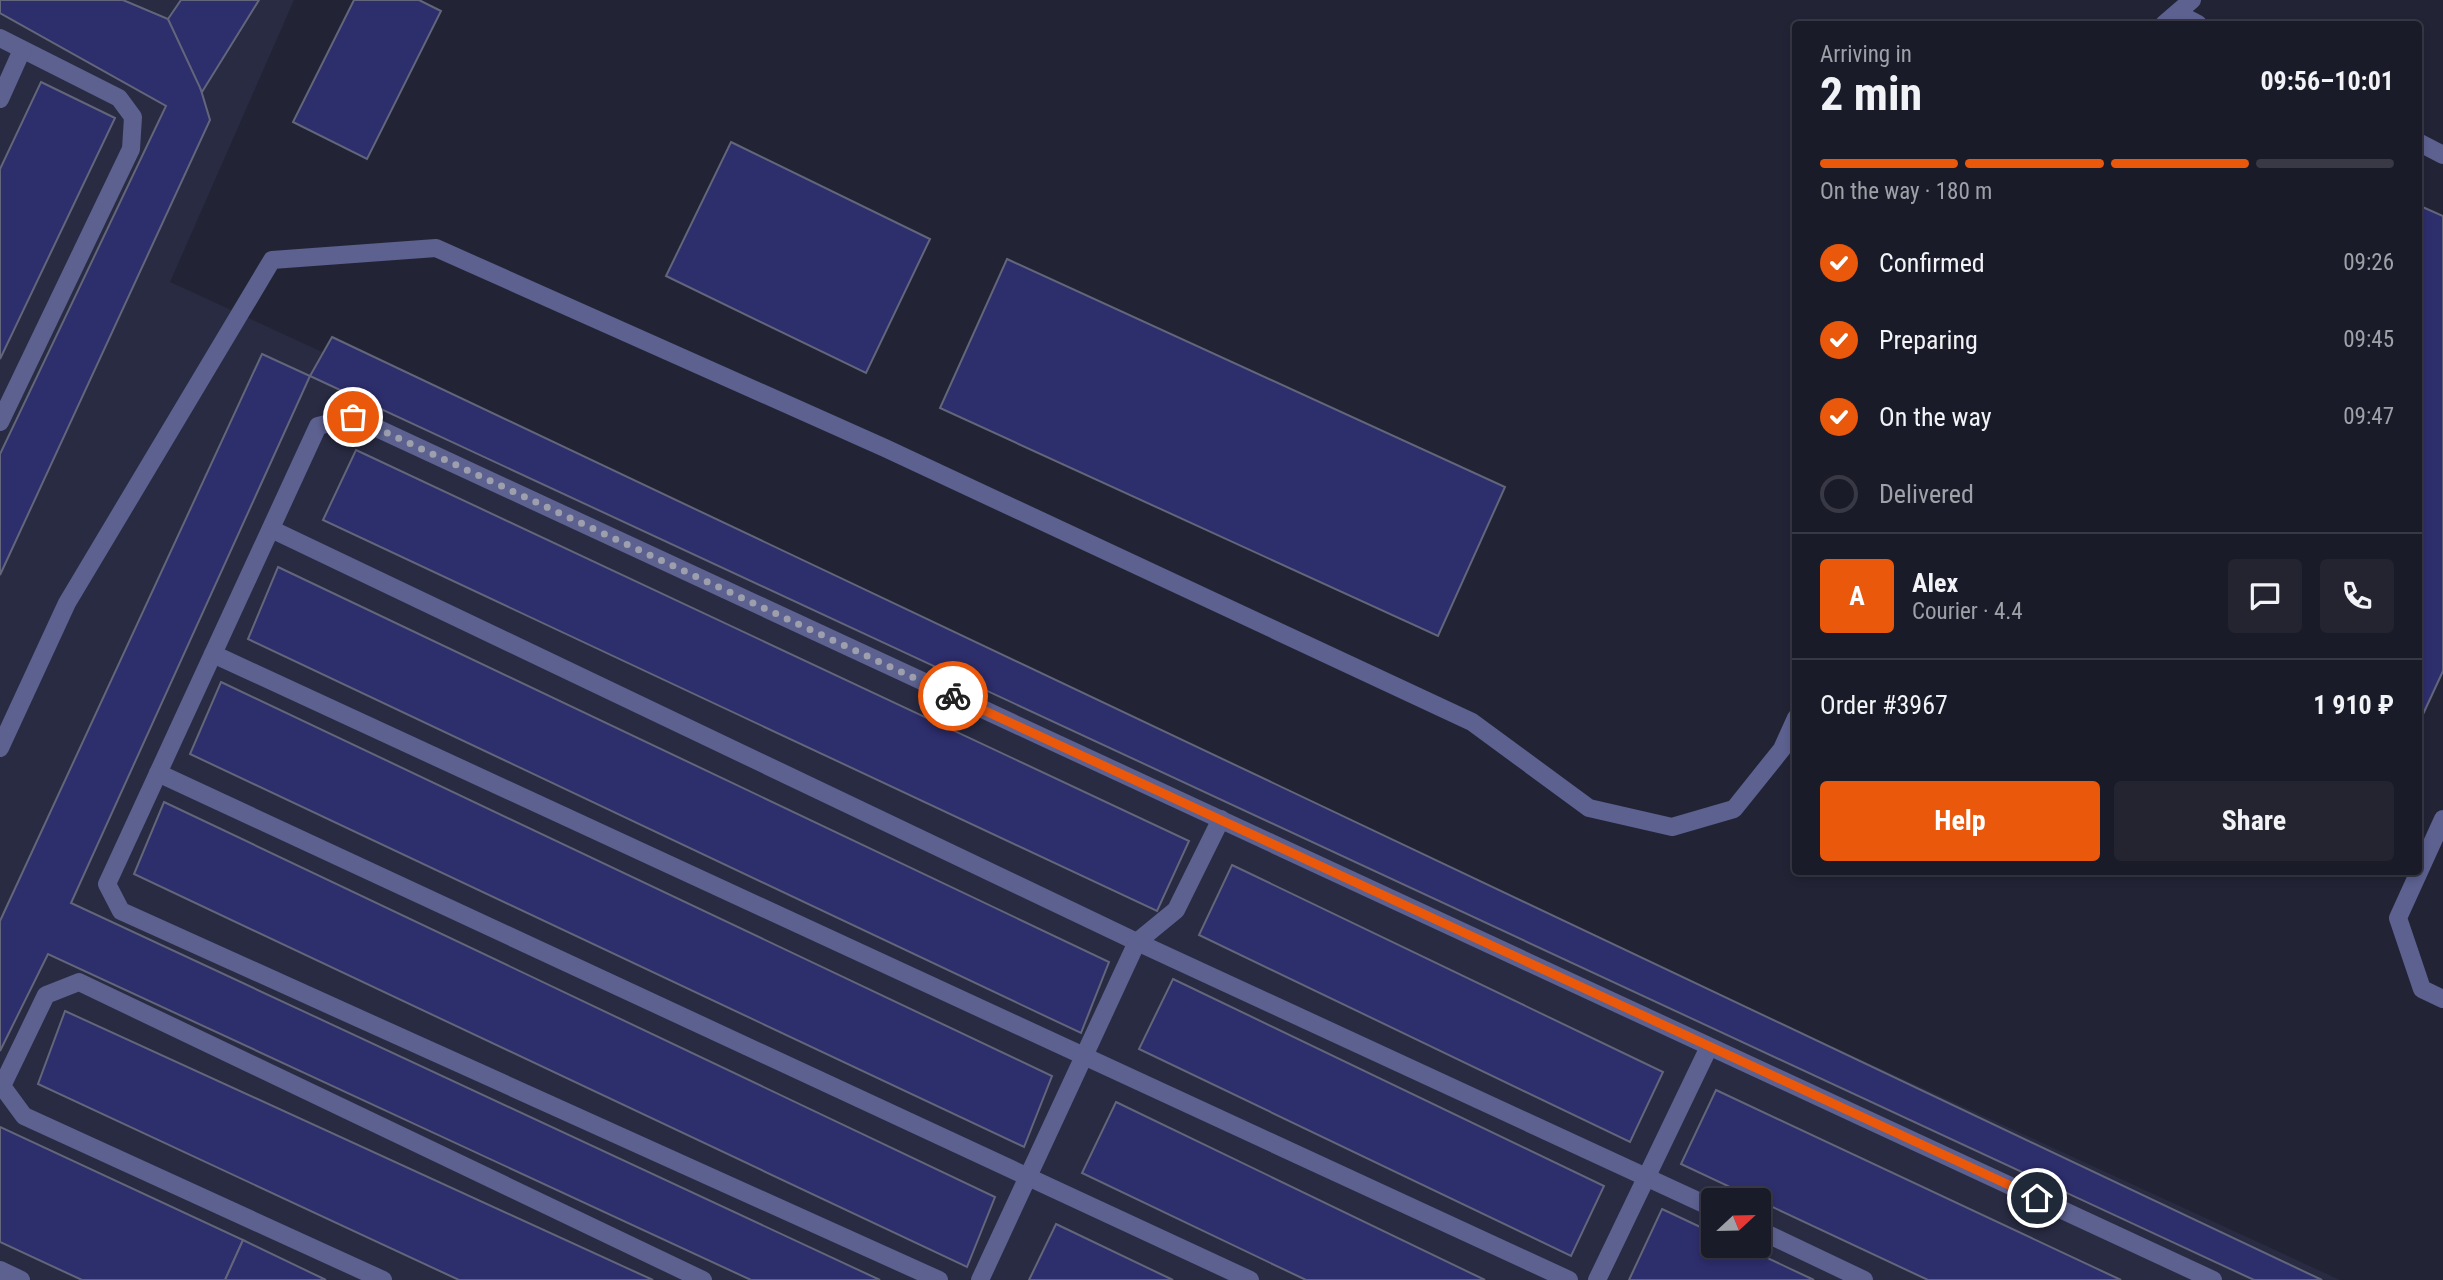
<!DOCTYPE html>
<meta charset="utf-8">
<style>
:root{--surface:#1a1b28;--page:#232430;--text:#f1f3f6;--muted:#9fa1a8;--line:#383945;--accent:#ea580c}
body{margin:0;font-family:"Roboto Condensed",sans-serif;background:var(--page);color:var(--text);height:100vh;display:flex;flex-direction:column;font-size:26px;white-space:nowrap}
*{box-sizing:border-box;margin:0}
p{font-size:23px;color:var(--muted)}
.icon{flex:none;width:38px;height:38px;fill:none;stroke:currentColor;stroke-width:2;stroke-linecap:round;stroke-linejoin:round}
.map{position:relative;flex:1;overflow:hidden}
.drawer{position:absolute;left:1792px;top:21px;width:630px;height:854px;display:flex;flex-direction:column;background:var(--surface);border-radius:7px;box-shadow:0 4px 10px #0003,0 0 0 2px var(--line)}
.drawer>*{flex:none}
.needle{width:46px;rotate:68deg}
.controls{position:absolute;left:1701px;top:1188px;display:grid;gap:14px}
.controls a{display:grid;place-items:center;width:70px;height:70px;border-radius:7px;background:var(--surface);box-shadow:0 4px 10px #0003,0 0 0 2px var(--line);font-size:35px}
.pin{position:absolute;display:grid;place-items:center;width:60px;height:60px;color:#fff;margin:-30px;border:4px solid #fff;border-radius:50%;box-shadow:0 2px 7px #0007}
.courier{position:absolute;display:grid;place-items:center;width:70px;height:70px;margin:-35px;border:5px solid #ea580c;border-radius:50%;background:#fff;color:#222;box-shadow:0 2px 9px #0007}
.headline em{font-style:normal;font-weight:700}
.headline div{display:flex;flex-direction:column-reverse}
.headline{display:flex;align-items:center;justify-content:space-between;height:119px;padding:0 28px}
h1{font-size:46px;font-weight:700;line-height:52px}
.bar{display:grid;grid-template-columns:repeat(4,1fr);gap:10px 7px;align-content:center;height:84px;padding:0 28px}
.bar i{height:9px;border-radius:5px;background:var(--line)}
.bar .active{background:var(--accent)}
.bar p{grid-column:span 4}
.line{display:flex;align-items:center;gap:18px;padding:0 28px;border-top:2px solid var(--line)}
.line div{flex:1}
.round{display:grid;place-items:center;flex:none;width:74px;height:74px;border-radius:7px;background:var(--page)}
ol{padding:0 28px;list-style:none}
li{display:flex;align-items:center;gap:21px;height:77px}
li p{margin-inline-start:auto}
li .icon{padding:7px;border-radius:50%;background:var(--accent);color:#fff;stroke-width:4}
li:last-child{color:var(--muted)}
li i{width:38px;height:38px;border:4px solid var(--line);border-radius:50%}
.action{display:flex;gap:14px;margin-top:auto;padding:14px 28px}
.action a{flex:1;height:80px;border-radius:7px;background:var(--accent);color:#fff;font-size:28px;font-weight:700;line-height:80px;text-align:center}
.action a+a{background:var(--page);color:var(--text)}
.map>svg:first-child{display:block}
.built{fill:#292b43;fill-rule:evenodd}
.building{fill:#2d2e6c;stroke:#63667b;stroke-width:2}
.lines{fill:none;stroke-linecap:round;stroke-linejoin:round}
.service{stroke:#5c6190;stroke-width:18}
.done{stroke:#9d9fad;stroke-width:7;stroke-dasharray:0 12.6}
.route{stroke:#ea580c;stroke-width:9}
</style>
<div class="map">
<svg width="2443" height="1280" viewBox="0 0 2443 1280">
<rect width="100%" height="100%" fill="#222436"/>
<path class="built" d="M0 0H294L170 282 2340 1280H0ZM1713 1200H1759V1246H1713Z"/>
<g class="building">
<path d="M0 0H123L168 19 194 67 210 120 0 575V454L166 106 0 13Z"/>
<path d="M181 0H259L202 92 168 19Z"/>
<path d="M354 0H419L441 11 367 159 293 122Z"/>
<path d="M41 82 115 118 0 359V169Z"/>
<path d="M731 142 930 239 866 373 666 276Z"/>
<path d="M2418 205 2443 216V671L2418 725Z"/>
<path d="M1007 259 1505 487 1438 636 940 408Z"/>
<path d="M332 337 2322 1280H2254L310 376Z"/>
<path d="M262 354 310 376 71 903 880 1280H751L48 954 0 1051V921Z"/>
<path d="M356 450 1189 841 1157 911 323 520Z"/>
<path d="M278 567 1109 962 1081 1033 248 639Z"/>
<path d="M221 682 1052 1076 1024 1147 190 754Z"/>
<path d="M164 802 995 1197 967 1267 134 874Z"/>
<path d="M1232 865 1663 1072 1630 1142 1199 935Z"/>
<path d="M1173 979 1604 1186 1571 1256 1139 1049Z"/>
<path d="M65 1011 653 1280H459L38 1084Z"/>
<path d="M1716 1090 2121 1280H1928L1681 1164Z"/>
<path d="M1116 1102 1485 1280H1306L1082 1173Z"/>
<path d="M0 1127 243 1240 225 1280H82L0 1242Z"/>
<path d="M1662 1209 1713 1233V1246H1742L1814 1280H1629Z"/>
<path d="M1056 1224 1173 1280H1029Z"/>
<path d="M243 1240 326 1280H225Z"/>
</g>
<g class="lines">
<g class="service">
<path d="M2177 13 2198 24"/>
<path d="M2164 24 2192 0"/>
<path d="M0 38 119 98 133 117 131 149 0 422"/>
<path d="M0 99 22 50"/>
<path d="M2418 142 2443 155"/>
<path d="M271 529 1137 942 1713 1208"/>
<path d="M213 654 1569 1280"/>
<path d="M0 748 67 603 272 260 436 248 885 448 1472 722 1589 808 1672 827 1734 809 1782 749 1796 718"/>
<path d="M158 773 1250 1280"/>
<path d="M2443 819 2398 918 2422 989 2443 999"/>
<path d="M1759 1230 1864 1280"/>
<path d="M0 1270 21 1280"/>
<path d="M383 1280 24 1116 2 1086 46 995 79 982 703 1280"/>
<path d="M939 1280 121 911 107 884 318 426 353 417 2213 1280"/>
<path d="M980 1280 1137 942 1176 910 1221 819"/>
<path d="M1597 1280 1709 1047"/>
</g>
</g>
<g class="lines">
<path class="done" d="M353 417 953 696"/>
<path class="route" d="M953 696 2037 1198"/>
</g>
</svg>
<div class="controls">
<a><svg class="needle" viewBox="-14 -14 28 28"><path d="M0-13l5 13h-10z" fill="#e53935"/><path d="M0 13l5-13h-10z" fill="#9fa1a8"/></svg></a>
</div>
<div class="pin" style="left:353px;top:417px;background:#ea580c"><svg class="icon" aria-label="bag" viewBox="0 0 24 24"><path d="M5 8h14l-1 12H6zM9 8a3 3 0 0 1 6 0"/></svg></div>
<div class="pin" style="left:2037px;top:1198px;background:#1f2937"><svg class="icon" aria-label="home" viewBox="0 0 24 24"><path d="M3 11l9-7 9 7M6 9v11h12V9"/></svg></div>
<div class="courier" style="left:953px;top:696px"><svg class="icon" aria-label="bike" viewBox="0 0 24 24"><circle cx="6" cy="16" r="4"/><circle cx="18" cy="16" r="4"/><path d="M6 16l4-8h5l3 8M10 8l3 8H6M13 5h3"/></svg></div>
<section class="drawer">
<div class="headline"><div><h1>2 min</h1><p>Arriving in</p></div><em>09:56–10:01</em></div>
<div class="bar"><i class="active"></i><i class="active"></i><i class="active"></i><i></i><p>On the way · 180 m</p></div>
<ol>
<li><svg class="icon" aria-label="check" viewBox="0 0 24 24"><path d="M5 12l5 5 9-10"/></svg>Confirmed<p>09:26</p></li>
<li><svg class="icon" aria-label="check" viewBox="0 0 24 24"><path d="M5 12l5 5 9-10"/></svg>Preparing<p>09:45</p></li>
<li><svg class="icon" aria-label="check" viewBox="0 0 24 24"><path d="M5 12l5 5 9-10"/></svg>On the way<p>09:47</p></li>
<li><i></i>Delivered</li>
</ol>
<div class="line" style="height:126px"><b class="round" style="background:var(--accent);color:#fff">A</b><div><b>Alex</b><p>Courier · 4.4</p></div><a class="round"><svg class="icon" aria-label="chat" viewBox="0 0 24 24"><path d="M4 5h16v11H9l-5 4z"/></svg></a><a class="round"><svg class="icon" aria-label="phone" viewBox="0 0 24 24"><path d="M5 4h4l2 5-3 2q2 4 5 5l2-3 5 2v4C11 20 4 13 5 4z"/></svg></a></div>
<div class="line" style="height:91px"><div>Order #3967</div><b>1 910 ₽</b></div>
<div class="action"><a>Help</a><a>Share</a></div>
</section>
</div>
